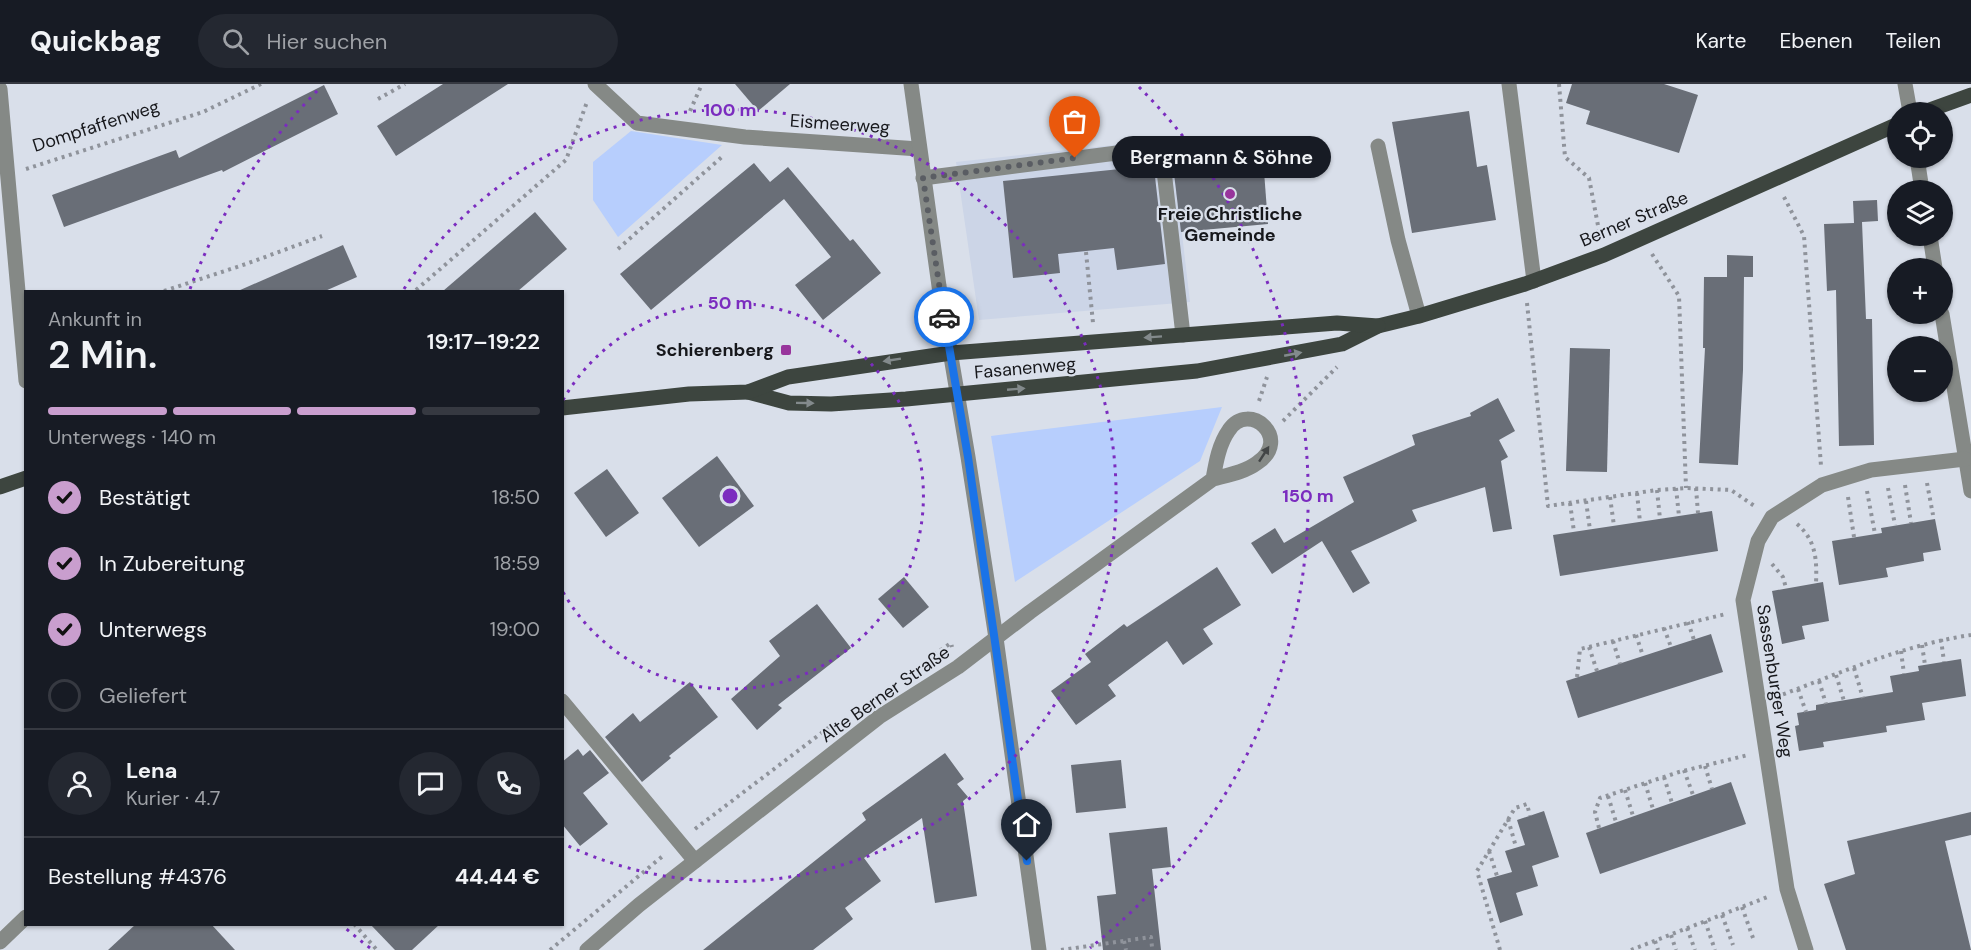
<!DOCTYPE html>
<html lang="de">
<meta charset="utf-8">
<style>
:root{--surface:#171b24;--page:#242831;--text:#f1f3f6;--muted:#9ea1a6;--line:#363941;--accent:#c99ece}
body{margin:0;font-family:"DM Sans",sans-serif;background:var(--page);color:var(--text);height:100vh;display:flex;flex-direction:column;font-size:22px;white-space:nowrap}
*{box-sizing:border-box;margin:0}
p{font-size:20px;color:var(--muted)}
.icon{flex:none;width:33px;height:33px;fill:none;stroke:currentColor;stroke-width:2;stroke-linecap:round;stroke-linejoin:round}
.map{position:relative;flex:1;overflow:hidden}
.details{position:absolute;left:24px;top:206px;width:540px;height:636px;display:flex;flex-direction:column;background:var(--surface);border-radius:0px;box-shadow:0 2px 4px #0004}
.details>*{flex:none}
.buttons{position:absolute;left:1887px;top:18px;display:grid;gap:12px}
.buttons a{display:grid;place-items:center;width:66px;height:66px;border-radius:50%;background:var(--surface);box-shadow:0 2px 4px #0004;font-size:30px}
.pin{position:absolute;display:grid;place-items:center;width:51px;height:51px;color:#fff;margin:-62px -26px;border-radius:50% 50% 50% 0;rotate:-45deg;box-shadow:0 0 6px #0007}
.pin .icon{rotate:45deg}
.courier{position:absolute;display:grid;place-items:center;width:60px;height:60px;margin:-30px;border:4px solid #1a73e8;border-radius:50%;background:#fff;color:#222;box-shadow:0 2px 8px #0007}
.bubble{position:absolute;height:42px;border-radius:21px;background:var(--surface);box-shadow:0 2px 4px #0004;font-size:20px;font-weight:600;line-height:42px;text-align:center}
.overview em{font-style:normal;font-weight:600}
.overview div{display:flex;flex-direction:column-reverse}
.overview{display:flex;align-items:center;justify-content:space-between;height:102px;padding:0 24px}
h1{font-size:39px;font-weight:600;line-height:45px}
.bar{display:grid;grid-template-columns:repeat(4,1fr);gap:9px 6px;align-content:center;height:72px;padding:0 24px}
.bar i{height:8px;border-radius:4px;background:var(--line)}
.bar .active{background:var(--accent)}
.bar p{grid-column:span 4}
.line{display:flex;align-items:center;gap:15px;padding:0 24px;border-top:2px solid var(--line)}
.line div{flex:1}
.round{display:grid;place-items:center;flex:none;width:63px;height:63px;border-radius:32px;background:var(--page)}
ol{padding:0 24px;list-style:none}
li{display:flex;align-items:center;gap:18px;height:66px}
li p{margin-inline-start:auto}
li .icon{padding:6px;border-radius:50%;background:var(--accent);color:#111;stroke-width:4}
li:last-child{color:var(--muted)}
li i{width:33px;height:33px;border:3px solid var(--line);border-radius:50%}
header{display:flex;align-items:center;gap:36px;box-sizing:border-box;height:84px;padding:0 30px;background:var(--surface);border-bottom:2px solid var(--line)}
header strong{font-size:28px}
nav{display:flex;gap:33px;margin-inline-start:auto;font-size:21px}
.search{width:420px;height:54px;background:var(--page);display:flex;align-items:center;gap:15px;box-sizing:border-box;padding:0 21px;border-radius:33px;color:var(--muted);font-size:22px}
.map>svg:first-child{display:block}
.built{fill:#ccd5e7}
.green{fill:#b7cefd}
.building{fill:#696e77}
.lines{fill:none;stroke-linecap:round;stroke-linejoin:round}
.path{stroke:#8f939b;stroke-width:4;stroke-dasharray:3 4.5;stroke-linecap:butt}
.minor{stroke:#858986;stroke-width:15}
.major{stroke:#3d453f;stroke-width:15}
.oneway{fill:#838a8c}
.oneway2{fill:#424546}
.done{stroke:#5a5d63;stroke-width:6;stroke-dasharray:0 10.8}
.route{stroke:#1a73e8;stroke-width:8}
.ring{fill:none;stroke:#7b2cbf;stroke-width:3;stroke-dasharray:3 6}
.poi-dot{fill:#98359c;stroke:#d9dfea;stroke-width:2}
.labels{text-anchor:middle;stroke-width:4.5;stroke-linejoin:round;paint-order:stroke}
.street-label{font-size:18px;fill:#16171b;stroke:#d9dfea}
.poi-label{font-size:18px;font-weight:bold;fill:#16171b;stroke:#d9dfea}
.centre{fill:#7b2cbf;stroke:#d9dfea;stroke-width:3}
.ring-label{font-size:18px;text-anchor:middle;font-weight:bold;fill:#7b2cbf;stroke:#d9dfea;stroke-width:4.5;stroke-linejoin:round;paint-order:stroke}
</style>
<header>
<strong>Quickbag</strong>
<div class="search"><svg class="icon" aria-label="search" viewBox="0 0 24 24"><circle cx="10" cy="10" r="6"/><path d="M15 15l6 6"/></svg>Hier suchen</div>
<nav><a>Karte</a><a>Ebenen</a><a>Teilen</a></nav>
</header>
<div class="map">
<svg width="1971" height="866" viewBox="0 0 1971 866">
<rect width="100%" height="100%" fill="#d9dfea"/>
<path class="built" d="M1171 55 1190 218 979 236 956 78Z"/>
<g class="green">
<path d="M631 47 722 61 618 153 593 116V78Z"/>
<path d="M1222 323 1200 377 1015 498 991 352Z"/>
</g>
<g class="building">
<path d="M443 0H508L396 72 377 42Z"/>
<path d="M735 0H790L758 27Z"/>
<path d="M1572 0H1664L1698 11 1679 69 1586 40 1590 27 1566 19Z"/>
<path d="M324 1 338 30 223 88 222 86 64 143 52 111 176 66 179 74Z"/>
<path d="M1469 27 1477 83 1487 81 1496 136 1412 149 1392 38Z"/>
<path d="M1263 74 1268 140 1181 148 1173 81Z"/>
<path d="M754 79 770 98 788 83 850 157 853 155 881 189 823 236 795 201 831 173 784 115 651 226 620 190Z"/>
<path d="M1149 82 1154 84 1165 180 1117 186 1114 164 1058 170 1060 189 1013 194 1003 97Z"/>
<path d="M1877 116 1878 137 1862 138 1866 235H1872L1874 361 1839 362 1836 206 1827 207 1824 140 1854 139 1853 117Z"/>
<path d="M535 128 567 165 518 207H443Z"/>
<path d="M343 161 357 193 325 207H238Z"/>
<path d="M1727 171 1753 172V193H1744L1743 286 1738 381 1699 379 1705 264H1703L1704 193H1727Z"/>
<path d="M1570 264 1610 265 1607 388 1566 387Z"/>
<path d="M1498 314 1515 347 1499 356 1508 373 1501 377 1512 445 1493 448 1485 403 1412 426 1417 437 1351 467 1370 499 1353 509 1322 457 1272 490 1251 459 1275 444 1284 459 1354 418 1343 393 1415 361 1412 351 1471 332 1470 329Z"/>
<path d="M717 372 754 422 699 463 662 414Z"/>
<path d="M607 385 639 429 606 453 574 409Z"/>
<path d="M1712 427 1718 467 1560 492 1553 451Z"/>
<path d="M1935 435 1941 466 1923 469 1924 477 1886 484 1888 493 1839 501 1832 457 1882 449 1881 444Z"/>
<path d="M1217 483 1241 521 1203 545 1213 560 1183 581 1167 557 1108 601 1116 612 1076 641 1051 607 1091 578 1085 570 1124 540 1127 543Z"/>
<path d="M904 493 929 523 903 544 878 515Z"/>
<path d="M1823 498 1829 537 1802 542 1805 555 1782 560 1772 507Z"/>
<path d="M817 520 851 564 778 621 782 624 757 646 731 615 780 572 769 557Z"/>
<path d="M1711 550 1723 588 1578 634 1566 597Z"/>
<path d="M1961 575 1966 612 1922 619 1925 636 1886 642 1887 648 1823 658 1824 663 1799 667 1795 642 1799 641 1797 629 1816 626V621L1893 608 1890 592 1919 587 1918 582Z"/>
<path d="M690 598 718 633 669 672 671 674 642 698 605 653 633 629 640 638Z"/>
<path d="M578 665 583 672 590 666 609 689 583 709 608 740 580 762 562 740V678Z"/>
<path d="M945 669 964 695 957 700 968 713 963 717 977 812 935 819 922 734 864 774 881 797 845 824 853 835 813 866H703L866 736 862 729Z"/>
<path d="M1121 676 1126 724 1076 729 1071 681Z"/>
<path d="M1731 698 1746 740 1600 790 1586 749Z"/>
<path d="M1544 727 1559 773 1532 782 1538 802 1516 809 1523 831 1500 839 1487 795 1512 788 1505 767 1525 761 1517 736Z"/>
<path d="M1971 728V751L1945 757 1971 866H1846L1824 800 1855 790 1847 757Z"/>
<path d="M1167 743 1171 783 1152 785 1161 866H1103L1097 812 1116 810 1109 749Z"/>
<path d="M136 840H211L235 866H108Z"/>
<path d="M370 840H440L412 866H395Z"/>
</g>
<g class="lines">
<g class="path">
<path d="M1559 0 1565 73 1589 94 1600 152"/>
<path d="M378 15 405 0"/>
<path d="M690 27 702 0"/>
<path d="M26 85 203 28 261 0"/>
<path d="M1784 113 1804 152 1821 382"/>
<path d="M618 165 724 71"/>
<path d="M1086 168 1093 239"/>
<path d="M1652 170 1679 212 1686 404"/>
<path d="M416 206 566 76 587 18"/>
<path d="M164 207 246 180 322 152"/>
<path d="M1527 219 1548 422 1657 406 1686 404 1731 406 1756 423"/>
<path d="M1259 317 1267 293"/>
<path d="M1283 337 1337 283"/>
<path d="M1927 399 1933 431"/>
<path d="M1905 401 1911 439"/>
<path d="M1676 404 1679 432"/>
<path d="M1696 404 1698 429"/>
<path d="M1888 404 1895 441"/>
<path d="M1657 406 1660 435"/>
<path d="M1867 407 1875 450"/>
<path d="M1637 409 1640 438"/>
<path d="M1610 413 1614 442"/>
<path d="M1848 413 1854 453"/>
<path d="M1586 417 1590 446"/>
<path d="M1570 419 1574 448"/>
<path d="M1797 440C1816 456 1817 476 1816 499"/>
<path d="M1772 480 1783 493 1786 504"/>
<path d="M1688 538 1694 556"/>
<path d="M1664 544 1671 563"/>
<path d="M1636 551 1643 572"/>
<path d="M1941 555 1944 578"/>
<path d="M1613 557 1620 580"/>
<path d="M1922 561 1925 581"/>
<path d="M1589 563 1597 587"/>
<path d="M1901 567 1904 590"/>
<path d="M928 575 951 559 952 563"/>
<path d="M1854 584 1863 614"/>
<path d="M1836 591 1844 617"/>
<path d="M1577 593 1580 565 1726 530"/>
<path d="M1819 597 1826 620"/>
<path d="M1798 605 1806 628"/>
<path d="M1776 613C1840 589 1903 561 1971 551"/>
<path d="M1705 682 1712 705"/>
<path d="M1684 686 1693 711"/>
<path d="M1664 693 1672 719"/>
<path d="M1645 699 1653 725"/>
<path d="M1625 706 1633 732"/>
<path d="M1608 712 1616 738"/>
<path d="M1508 735 1516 763"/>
<path d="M1599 744 1595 728 1600 714 1679 688 1748 671"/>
<path d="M695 745 832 641"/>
<path d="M1489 767 1497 792"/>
<path d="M1742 823 1753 854"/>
<path d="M1722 831 1733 861"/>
<path d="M1705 837 1715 866"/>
<path d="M354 840 377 866"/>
<path d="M1687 844 1695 866"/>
<path d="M1671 851 1676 866"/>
<path d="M1124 857 1126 866"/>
<path d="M1655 857 1658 866"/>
<path d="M550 866 664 771"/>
<path d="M1061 866 1151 853 1152 863"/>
<path d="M1500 866 1477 787 1515 724 1527 720 1530 732"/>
<path d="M1631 866 1770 812"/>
</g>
<g class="minor">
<path d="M595 0 637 39 745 53 919 65"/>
<path d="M911 0 939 202 968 373 996 554 1039 866"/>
<path d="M1509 0 1534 197"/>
<path d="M1905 0 1910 28"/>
<path d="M0 5 26 297"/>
<path d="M1378 62 1398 156 1419 232"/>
<path d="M1917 74 1922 106"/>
<path d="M923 94 1140 66 1163 78 1183 251"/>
<path d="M1930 152 1935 184"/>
<path d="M1942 230 1971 407"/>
<path d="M562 617 695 777"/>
<path d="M0 858 26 833"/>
<path d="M587 866 639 821 879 633 958 583 1030 528 1213 395C1228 391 1245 388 1257 379 1293 355 1249 316 1229 346 1219 360 1216 378 1213 395"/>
<path d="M1806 866 1787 805 1743 516 1758 457 1772 433 1822 401 1871 386 1965 375"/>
</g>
<g class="major">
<path d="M1924 28 1971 11"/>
<path d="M748 308 789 319 831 320 906 315 1197 287 1342 260 1378 242 1419 232 1525 200 1604 171 1898 40"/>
<path d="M562 324 689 310 748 308 788 293 951 269 1337 239 1378 242"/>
<path d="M0 403 26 394"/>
</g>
</g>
<defs><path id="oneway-solid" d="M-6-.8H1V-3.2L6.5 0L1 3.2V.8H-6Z" transform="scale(1.5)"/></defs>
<g class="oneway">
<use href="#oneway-solid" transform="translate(1153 253) rotate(176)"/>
<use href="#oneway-solid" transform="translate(1293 270) rotate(-11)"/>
<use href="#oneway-solid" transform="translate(892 276) rotate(171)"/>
<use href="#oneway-solid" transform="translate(1016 305) rotate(-5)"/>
<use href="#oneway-solid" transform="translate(805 319) rotate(1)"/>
</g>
<use class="oneway2" href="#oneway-solid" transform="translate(1264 370) rotate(-57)"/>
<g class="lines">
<path class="done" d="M944 233 923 94 1075 74"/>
<path class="route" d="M944 233 968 373 1027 777"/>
</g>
<g class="ring">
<path d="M563 316A193 193 0 1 1 563 508"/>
<path d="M404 205A386 386 0 1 1 564 760"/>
<path d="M370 864A578 578 0 0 1 343 842M190 205A578 578 0 0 1 321 3M1139 3A578 578 0 0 1 1090 864"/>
</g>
<g class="poi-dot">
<circle cx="1230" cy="110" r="6"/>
<rect x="780" y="260" width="12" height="12" rx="3"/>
</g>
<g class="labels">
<g class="street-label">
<text transform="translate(840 40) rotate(4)" y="6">Eismeerweg</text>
<text transform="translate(96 42) rotate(-18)" y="6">Dompfaffenweg</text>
<text transform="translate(1634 135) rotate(-23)" y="6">Berner Straße</text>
<text transform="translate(1025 284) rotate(-5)" y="6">Fasanenweg</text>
<text transform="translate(1775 597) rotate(81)" y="6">Sassenburger Weg</text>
<text transform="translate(885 610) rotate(-35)" y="6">Alte Berner Straße</text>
</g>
<g class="poi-label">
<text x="1230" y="136">Freie Christliche<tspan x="1230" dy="21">Gemeinde</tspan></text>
<text x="774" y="272" text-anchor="end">Schierenberg</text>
</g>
</g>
<circle cx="730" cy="412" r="9" class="centre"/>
<g class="ring-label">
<text x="730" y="32">100 m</text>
<text x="730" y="225">50 m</text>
<text x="1308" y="418">150 m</text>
</g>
</svg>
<div class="buttons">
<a><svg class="icon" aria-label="locate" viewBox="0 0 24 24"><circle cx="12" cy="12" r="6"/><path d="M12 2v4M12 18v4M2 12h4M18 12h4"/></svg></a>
<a><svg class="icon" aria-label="layers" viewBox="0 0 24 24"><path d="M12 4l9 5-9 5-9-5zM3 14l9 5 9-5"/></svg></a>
<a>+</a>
<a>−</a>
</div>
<div class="pin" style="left:1075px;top:74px;background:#ea580c"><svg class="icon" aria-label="bag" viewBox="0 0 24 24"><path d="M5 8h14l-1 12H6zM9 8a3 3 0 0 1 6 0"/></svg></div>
<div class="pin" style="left:1027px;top:777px;background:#1f2937"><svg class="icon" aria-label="home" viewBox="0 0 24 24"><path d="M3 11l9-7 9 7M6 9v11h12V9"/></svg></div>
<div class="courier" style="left:944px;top:233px"><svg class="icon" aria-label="car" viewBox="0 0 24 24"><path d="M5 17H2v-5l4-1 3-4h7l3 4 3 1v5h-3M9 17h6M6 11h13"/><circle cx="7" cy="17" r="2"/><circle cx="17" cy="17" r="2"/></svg></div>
<div class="bubble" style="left:1112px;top:52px;width:219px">Bergmann &amp; Söhne</div>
<section class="details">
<div class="overview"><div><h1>2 Min.</h1><p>Ankunft in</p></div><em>19:17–19:22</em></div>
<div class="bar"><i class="active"></i><i class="active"></i><i class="active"></i><i></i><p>Unterwegs · 140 m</p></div>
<ol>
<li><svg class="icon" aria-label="check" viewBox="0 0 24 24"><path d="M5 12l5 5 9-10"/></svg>Bestätigt<p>18:50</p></li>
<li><svg class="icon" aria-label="check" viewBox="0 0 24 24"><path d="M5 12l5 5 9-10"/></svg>In Zubereitung<p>18:59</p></li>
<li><svg class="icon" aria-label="check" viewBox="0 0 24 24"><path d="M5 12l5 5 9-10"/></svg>Unterwegs<p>19:00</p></li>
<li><i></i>Geliefert</li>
</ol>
<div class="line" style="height:108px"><a class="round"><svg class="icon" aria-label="person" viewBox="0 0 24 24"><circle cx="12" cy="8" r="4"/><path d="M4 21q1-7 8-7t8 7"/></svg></a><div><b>Lena</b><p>Kurier · 4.7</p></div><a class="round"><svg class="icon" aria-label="chat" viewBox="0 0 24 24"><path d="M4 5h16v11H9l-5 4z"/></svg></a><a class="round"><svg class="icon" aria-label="phone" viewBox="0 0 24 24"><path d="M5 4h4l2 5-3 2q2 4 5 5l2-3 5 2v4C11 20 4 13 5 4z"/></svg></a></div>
<div class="line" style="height:78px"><div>Bestellung #4376</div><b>44.44 €</b></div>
</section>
</div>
